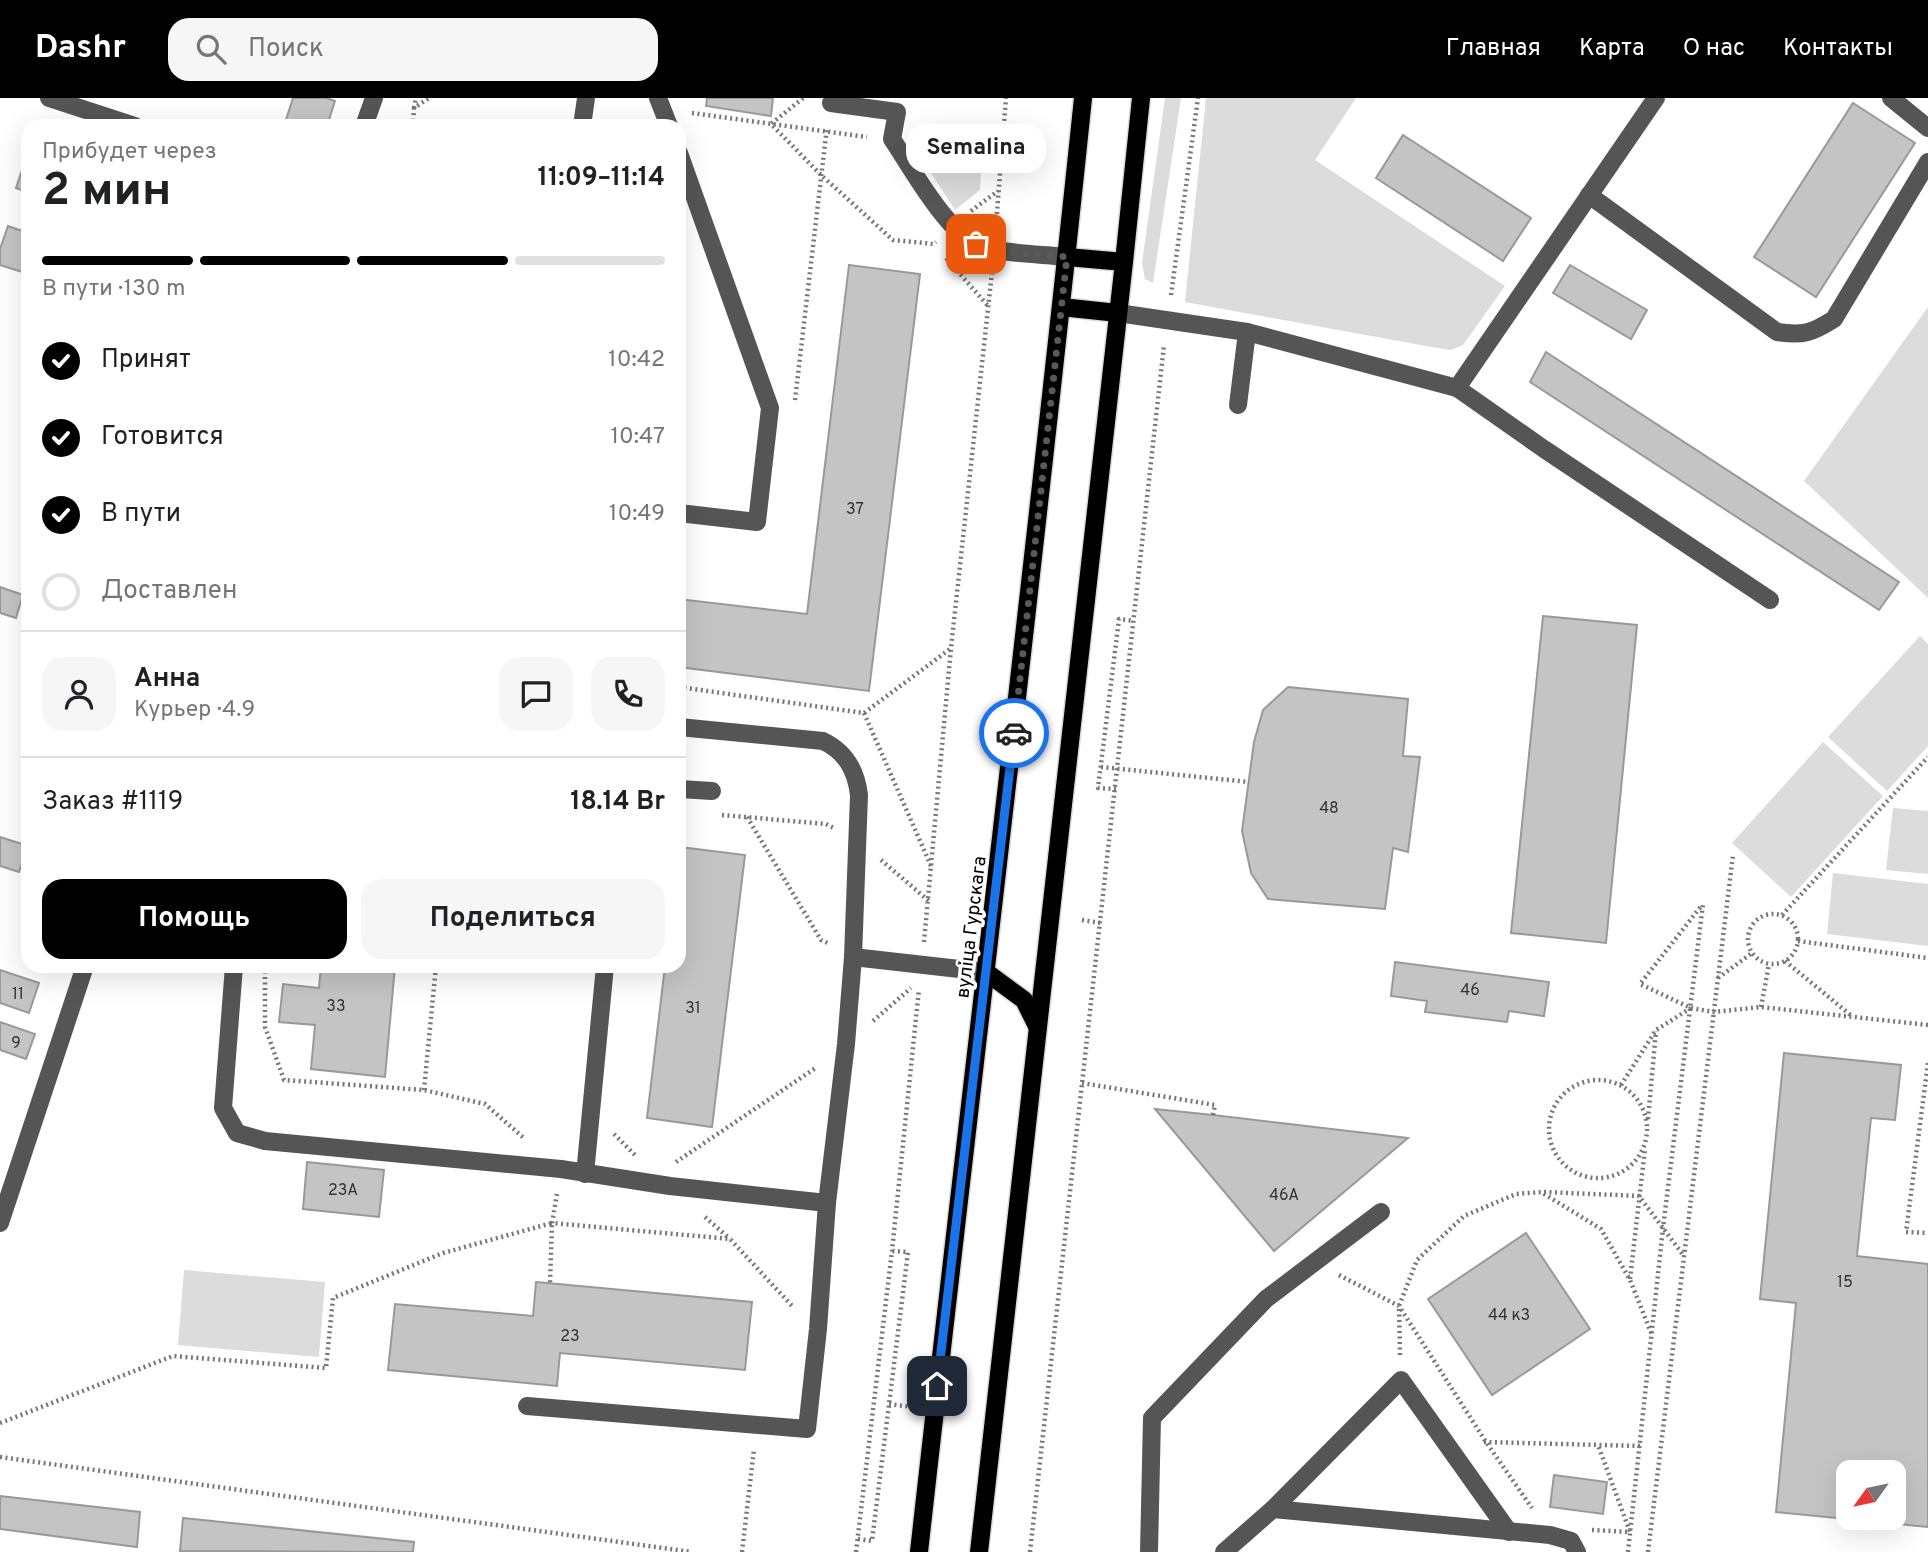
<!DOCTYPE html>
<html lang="ru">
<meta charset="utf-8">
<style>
:root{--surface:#fff;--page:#f6f6f6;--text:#202124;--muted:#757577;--line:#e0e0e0;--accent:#000}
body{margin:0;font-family:Overpass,sans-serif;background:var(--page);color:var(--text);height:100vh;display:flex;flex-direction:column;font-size:26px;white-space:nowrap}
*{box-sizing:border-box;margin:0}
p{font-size:23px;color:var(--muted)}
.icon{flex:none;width:38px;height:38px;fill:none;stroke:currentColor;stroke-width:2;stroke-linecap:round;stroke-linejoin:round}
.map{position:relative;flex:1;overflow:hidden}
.sheet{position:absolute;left:21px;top:21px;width:665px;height:854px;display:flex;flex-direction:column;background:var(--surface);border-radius:21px;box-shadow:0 7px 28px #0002}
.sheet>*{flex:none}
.needle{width:46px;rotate:237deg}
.fabs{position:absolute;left:1836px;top:1362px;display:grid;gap:14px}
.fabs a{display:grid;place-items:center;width:70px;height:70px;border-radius:14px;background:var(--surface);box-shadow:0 7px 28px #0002;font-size:35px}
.pin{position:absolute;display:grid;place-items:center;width:60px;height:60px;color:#fff;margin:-30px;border-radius:14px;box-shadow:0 4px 10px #0006}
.courier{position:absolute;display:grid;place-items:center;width:70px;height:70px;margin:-35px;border:5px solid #1a73e8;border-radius:50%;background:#fff;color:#222;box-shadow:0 2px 9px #0007}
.bubble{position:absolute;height:49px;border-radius:21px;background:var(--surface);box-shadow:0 7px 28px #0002;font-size:23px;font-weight:700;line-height:49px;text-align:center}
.headline em{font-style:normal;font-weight:700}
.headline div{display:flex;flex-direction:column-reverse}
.headline{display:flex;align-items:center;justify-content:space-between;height:119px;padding:0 21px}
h1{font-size:46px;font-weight:700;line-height:52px}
.bar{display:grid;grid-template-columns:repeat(4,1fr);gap:10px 7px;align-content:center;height:84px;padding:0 21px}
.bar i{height:9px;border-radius:5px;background:var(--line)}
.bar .active{background:var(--accent)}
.bar p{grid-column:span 4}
.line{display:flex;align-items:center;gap:18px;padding:0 21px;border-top:2px solid var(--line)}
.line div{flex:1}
.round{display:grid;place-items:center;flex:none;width:74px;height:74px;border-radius:21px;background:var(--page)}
ol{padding:0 21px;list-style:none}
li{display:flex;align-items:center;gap:21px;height:77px}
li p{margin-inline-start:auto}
li .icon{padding:7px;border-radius:50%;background:var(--accent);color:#fff;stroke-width:4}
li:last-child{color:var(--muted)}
li i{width:38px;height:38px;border:4px solid var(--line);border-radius:50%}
.cta{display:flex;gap:14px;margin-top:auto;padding:14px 21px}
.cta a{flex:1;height:80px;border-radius:21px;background:var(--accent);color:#fff;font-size:28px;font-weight:700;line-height:80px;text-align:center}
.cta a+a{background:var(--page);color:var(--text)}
header{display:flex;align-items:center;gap:42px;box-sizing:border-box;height:98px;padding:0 35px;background:var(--accent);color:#fff}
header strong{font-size:33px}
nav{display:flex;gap:38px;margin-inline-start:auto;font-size:24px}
.search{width:490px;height:63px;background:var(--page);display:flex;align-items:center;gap:18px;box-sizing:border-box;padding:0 24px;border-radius:21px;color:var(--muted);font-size:26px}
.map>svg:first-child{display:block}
.green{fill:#dcdcdc}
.building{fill:#c4c4c4;stroke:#999;stroke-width:2;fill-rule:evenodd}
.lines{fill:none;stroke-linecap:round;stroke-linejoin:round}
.major-casing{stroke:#dbdbdb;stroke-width:21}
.path{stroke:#777;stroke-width:4.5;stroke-dasharray:2 3.5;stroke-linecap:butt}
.minor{stroke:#555;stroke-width:18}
.major{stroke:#000;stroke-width:18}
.done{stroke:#595959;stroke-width:7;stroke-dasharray:0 12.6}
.route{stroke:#1a73e8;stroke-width:9}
.labels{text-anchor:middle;stroke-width:7;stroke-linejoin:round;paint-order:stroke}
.number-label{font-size:16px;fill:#313131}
.street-label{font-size:19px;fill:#000;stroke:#fff}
</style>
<header>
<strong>Dashr</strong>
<div class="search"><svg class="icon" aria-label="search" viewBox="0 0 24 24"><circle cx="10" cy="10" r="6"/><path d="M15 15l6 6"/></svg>Поиск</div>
<nav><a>Главная</a><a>Карта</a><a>О нас</a><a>Контакты</a></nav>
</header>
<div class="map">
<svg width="1928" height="1454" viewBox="0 0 1928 1454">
<rect width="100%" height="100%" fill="#fff"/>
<g class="green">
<path d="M1165 0H1181L1153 185 1145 181 1142 165Z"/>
<path d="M1206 0H1356L1315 62 1505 188 1463 247 1451 252 1437 250 1185 204Z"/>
<path d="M914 49 982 59 980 92 955 112Z"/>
<path d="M1928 209V500L1804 383Z"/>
<path d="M1920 538 1928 546V648L1887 693 1828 639Z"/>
<path d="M1823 644 1883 698 1791 799 1732 745Z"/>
<path d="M1893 710 1928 713V776L1886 772Z"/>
<path d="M1833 775 1928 786V848L1827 836Z"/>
<path d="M184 1172 325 1184 319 1259 178 1247Z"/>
</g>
<g class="building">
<path d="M293 0H326L335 3 327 28H284Z"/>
<path d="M707 0H773L771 18 706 8Z"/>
<path d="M1853 5 1915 45 1816 199 1754 159Z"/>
<path d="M1403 37 1531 120 1503 163 1376 80Z"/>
<path d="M28 54V94L16 90Z"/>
<path d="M8 128 28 135V176L0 167V151Z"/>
<path d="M849 167 920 176 869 593 679 569V501L807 516Z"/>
<path d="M1570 167 1647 212 1631 241 1553 195Z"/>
<path d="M1546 254 1899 484 1879 512 1530 284Z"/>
<path d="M0 489 23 497 16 520 0 515Z"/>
<path d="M1543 518 1637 527 1606 845 1511 835Z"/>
<path d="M1288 589 1408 601 1403 658 1420 659 1408 754 1393 750 1385 811 1268 801 1251 775 1242 733 1254 644 1263 612Z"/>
<path d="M0 739 28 748 19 774 0 768Z"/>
<path d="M680 749 745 757 712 1029 647 1020 665 868H679Z"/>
<path d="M1395 864 1549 884 1544 918 1509 913 1507 924 1425 914 1427 903 1391 898Z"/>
<path d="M321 868H395L385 979 311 971 315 927 279 924 283 886 319 890Z"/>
<path d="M0 872 39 885 29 915 0 905Z"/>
<path d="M0 924 35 936 26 961 0 952Z"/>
<path d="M1784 955 1901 967 1895 1022 1871 1020 1857 1158 1928 1166V1429L1776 1414 1796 1205 1760 1201ZM1848 1374H1894V1419H1848Z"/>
<path d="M1155 1011 1213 1017 1408 1040 1274 1153Z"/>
<path d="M307 1064 384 1072 379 1119 303 1111Z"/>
<path d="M1526 1135 1590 1231 1492 1297 1428 1201Z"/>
<path d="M536 1184 752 1204 745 1272 560 1255 557 1288 388 1272 395 1206 533 1218Z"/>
<path d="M1554 1377 1607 1384 1603 1416 1550 1409Z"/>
<path d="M0 1398 140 1414 137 1449 0 1431Z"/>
<path d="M183 1420 414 1444 413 1454 180 1453Z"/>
</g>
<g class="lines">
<defs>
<g id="major">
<path d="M1067 159 1124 164"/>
<path d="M1061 209 1118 215"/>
<path d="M986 874 1024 902 1037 928"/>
<path d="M919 1454C973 969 1033 485 1083 0"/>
<path d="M979 1454 1124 164 1141 0"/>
</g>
</defs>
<use href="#major" class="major-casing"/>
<g class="path">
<path d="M803 0 771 26 820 76 893 142 934 146 936 144"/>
<path d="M414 10 416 0"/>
<path d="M692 15 867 39"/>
<path d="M413 28 414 10 429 0"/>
<path d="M925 44 1001 50"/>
<path d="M971 113 998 93"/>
<path d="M996 127 1006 0"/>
<path d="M946 160 989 209"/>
<path d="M1171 197 1198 0"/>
<path d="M795 302 827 29"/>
<path d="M679 589 864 615 950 551"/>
<path d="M864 615 931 768"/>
<path d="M1101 669 1249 684"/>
<path d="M1116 691 1098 690 1119 521 1134 523"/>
<path d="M722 717 826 726 834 730"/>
<path d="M747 719 821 842 828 845"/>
<path d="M881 762 929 803"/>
<circle cx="1773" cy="841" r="25"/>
<path d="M1782 817 1928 659"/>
<path d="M1082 822 1101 825"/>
<path d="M1798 843 1928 860"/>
<path d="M924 844 951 550 992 174"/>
<path d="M1785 863 1853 919"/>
<path d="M265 868V929L284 982 424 992 485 1006 525 1041"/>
<path d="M1718 880 1752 855"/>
<path d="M1761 909 1769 866"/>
<path d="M1691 910 1714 914 1761 909 1928 927"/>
<path d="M873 923 911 890"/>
<path d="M1928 965 1906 1134 1928 1135"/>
<circle cx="1598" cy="1031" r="49"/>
<path d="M1082 985 1215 1007 1213 1017"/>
<path d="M1621 987 1656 932 1691 910 1640 886 1702 807"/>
<path d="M424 992 436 868"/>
<path d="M1648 1021 1656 933"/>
<path d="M614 1036 635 1057"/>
<path d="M676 1064 817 969"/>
<path d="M1544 1094 1639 1098 1684 1158"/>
<path d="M557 1096 552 1125 730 1141 794 1210"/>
<path d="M705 1119 730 1141"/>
<path d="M1339 1177 1399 1208 1486 1344 1532 1410"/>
<path d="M1630 1181 1645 1051"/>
<path d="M1400 1257 1399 1208 1417 1162 1464 1118 1516 1096 1541 1094 1601 1131 1630 1182 1652 1237"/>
<path d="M889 1306 912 1309"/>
<path d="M0 1325 173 1258 326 1270 333 1200 443 1155 552 1125 550 1185"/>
<path d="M1484 1344 1640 1348"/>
<path d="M0 1359 692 1454"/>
<path d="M1592 1432 1630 1434 1598 1347"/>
<path d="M858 1441 872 1443 908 1154 892 1153"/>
<path d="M742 1454 754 1351"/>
<path d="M856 1454 892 1153 919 891"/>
<path d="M1030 1454 1164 247"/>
<path d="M1628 1454 1663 1130 1703 806"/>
<path d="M1648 1454 1733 757"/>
</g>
<g class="minor">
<path d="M49 0 135 28"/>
<path d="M658 0 669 28"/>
<path d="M1891 0 1928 30"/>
<path d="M831 5 897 14 892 41C912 71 945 131 976 146 996 156 1043 156 1067 159"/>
<path d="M364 28 374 0"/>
<path d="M582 28 586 0"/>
<path d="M679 55 770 310 757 424 679 415"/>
<path d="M1589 97 1777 234C1803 238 1812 235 1834 221L1928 64"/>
<path d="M1118 215 1247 234 1457 290 1656 0"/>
<path d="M1457 290 1544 351 1770 502"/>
<path d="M1238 307 1247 234"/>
<path d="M679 691 712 693"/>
<path d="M853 859 986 874"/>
<path d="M234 868 223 1010 237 1035 265 1043 561 1071 670 1088 827 1105"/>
<path d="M585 1076 605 868"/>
<path d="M0 1125 85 868"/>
<path d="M527 1308 807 1331 818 1231 827 1105 846 946 853 859 859 697C856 672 846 654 823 643L679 629"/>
<path d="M1273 1411 1401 1282 1509 1434"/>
<path d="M1149 1454 1152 1320 1266 1201 1381 1114"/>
<path d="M1224 1454 1273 1411 1550 1437 1571 1443 1577 1454"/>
</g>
<use href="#major" class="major"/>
</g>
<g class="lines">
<path class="done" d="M976 146 995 152 1067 159 1014 635"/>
<path class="route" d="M937 1288 1014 635"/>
</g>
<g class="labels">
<g class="number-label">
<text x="855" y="416">37</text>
<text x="1329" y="715">48</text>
<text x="1470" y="897">46</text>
<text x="18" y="901">11</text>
<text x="336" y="913">33</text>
<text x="693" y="915">31</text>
<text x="16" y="950">9</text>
<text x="343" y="1097">23А</text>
<text x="1284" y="1102">46А</text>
<text x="1845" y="1189">15</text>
<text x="1509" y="1222">44 к3</text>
<text x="570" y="1243">23</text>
</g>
<g class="street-label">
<text transform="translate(970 829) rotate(-83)" y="7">вуліца Гурскага</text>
</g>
</g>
</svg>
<div class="fabs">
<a><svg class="needle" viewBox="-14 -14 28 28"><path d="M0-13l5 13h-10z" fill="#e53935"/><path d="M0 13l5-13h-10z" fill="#757577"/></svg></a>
</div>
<div class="pin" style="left:976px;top:146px;background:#ea580c"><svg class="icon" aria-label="bag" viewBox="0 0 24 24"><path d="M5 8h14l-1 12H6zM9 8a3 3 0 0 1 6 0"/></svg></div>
<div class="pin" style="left:937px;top:1288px;background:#1f2937"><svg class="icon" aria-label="home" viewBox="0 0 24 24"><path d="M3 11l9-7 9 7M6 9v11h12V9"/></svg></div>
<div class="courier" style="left:1014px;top:635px"><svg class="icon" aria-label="car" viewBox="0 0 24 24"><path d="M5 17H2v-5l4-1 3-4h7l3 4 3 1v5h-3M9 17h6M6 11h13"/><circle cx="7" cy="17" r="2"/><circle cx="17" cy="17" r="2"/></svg></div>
<div class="bubble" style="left:906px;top:26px;width:140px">Semalina</div>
<section class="sheet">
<div class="headline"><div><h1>2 мин</h1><p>Прибудет через</p></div><em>11:09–11:14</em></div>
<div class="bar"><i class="active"></i><i class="active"></i><i class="active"></i><i></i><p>В пути · 130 m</p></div>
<ol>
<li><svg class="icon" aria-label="check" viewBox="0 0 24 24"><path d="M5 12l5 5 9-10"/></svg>Принят<p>10:42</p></li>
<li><svg class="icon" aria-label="check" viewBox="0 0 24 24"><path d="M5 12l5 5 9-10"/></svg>Готовится<p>10:47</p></li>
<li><svg class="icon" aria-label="check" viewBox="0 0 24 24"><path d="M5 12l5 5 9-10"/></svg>В пути<p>10:49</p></li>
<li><i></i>Доставлен</li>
</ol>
<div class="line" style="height:126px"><a class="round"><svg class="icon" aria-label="person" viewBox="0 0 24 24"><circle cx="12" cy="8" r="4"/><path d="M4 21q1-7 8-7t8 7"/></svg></a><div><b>Анна</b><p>Курьер · 4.9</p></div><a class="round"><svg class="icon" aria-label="chat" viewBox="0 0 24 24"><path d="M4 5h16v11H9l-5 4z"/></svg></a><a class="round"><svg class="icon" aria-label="phone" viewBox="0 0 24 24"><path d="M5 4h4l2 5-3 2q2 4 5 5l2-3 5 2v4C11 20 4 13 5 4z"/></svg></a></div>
<div class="line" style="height:91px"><div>Заказ #1119</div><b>18.14 Br</b></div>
<div class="cta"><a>Помощь</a><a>Поделиться</a></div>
</section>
</div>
